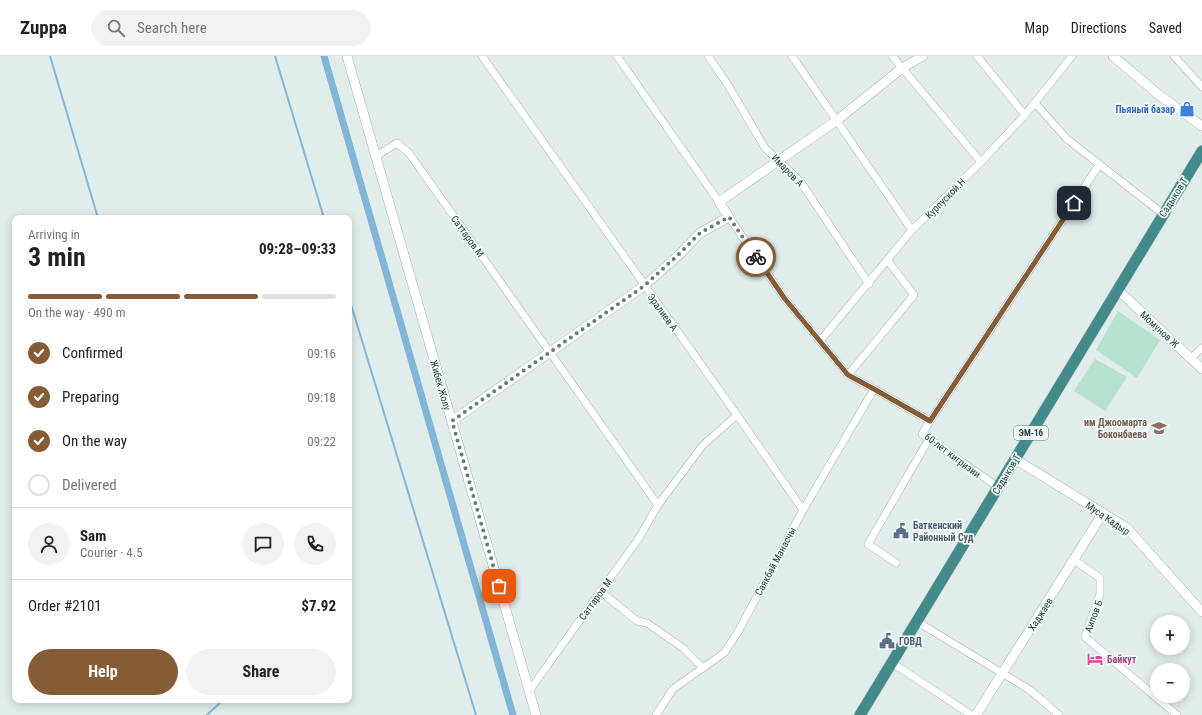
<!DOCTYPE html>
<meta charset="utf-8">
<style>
:root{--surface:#fff;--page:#f2f2f2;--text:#222;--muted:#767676;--line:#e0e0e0;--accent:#855c35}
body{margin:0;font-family:"Roboto Condensed",sans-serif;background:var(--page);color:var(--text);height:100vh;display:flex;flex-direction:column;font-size:15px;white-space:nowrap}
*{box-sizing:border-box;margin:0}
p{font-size:13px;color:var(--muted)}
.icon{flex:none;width:22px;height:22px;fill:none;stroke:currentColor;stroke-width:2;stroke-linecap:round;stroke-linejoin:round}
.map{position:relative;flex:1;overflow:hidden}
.sheet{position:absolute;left:12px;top:159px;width:340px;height:488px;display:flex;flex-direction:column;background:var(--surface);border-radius:8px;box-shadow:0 2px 10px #0003}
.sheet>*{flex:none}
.fabs{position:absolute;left:1150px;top:559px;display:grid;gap:8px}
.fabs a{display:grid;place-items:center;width:40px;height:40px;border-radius:50%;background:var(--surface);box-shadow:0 2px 10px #0003;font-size:20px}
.pin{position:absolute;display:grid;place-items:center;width:34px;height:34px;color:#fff;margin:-17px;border-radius:8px;box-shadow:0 2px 6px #0006}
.courier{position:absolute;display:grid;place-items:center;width:40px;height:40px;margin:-20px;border:3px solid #855c35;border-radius:50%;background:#fff;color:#222;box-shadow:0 1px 5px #0007}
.headline em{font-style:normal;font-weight:700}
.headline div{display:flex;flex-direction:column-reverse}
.headline{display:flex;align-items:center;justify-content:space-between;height:68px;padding:0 16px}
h1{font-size:26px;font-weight:700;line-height:30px}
.bar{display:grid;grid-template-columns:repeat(4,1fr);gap:6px 4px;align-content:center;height:48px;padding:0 16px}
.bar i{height:5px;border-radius:3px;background:var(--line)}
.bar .selected{background:var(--accent)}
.bar p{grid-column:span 4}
.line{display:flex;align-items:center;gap:10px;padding:0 16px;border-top:1px solid var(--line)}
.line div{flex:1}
.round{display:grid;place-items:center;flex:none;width:42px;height:42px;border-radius:21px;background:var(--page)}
ol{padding:0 16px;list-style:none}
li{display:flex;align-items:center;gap:12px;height:44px}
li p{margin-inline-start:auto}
li .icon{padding:4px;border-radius:50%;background:var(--accent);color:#fff;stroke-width:4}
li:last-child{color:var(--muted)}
li i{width:22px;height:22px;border:2px solid var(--line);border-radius:50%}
.cta{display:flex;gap:8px;margin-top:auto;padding:8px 16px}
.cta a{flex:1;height:46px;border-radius:24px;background:var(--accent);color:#fff;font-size:16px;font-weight:700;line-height:46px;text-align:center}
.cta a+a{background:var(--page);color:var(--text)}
header{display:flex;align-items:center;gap:24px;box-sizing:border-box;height:56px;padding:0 20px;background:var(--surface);border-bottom:1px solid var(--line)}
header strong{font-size:19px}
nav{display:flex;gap:22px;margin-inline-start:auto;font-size:14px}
.search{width:280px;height:36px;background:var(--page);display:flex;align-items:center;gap:10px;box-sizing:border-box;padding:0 14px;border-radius:22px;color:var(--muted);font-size:15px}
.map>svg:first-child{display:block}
.green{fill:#b6e1cc}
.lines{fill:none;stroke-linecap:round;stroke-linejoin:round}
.stream{stroke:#81b6d8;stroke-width:2}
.canal{stroke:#81b6d8;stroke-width:7}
.minor-casing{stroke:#a2b5b3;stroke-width:8}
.tertiary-casing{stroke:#a2b5b3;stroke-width:10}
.trunk-casing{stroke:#c0c9c9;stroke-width:12}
.minor{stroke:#fff;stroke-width:7}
.tertiary{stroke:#fff;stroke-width:9}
.trunk{stroke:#438a8a;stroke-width:11}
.done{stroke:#637c7a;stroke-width:4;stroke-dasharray:0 7.2}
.route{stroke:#855c35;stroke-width:5}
.labels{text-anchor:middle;stroke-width:3.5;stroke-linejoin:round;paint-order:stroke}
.shield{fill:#f1f9f7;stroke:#5e7776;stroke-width:1}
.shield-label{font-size:9px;font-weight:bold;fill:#1f3f3e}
.shop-label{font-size:10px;font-weight:bold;fill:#366cbe;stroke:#f1f9f7;text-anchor:end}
.street-label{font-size:10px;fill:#1f3f3e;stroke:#f1f9f7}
.education-label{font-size:10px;font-weight:bold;fill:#785e54;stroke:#f1f9f7;text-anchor:end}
.service-label{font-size:10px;font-weight:bold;fill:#4e5e75;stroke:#f1f9f7;text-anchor:start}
.hotel-label{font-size:10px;font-weight:bold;fill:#b23c85;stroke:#f1f9f7;text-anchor:start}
</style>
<header>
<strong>Zuppa</strong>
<div class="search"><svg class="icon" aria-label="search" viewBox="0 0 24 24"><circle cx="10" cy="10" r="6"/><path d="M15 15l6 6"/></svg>Search here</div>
<nav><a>Map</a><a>Directions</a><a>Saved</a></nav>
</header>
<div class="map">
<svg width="1202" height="659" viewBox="0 0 1202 659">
<rect width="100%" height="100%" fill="#e0edea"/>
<g class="green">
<path d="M1118 255 1160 284 1137 322 1096 294Z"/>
<path d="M1095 303 1127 321 1105 355 1074 335Z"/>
</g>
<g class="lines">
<g class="stream">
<path d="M50 0 98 162"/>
<path d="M275 0 324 162"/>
<path d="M349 242 476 659"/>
<path d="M207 659 223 644"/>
</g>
<path class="canal" d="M324 0 513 659"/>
<defs>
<g id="minor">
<path d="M482 0 737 359 803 454"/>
<path d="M617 0 719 146"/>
<path d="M708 0 728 29 765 92 800 125 869 228"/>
<path d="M792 0 912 174"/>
<path d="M892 0 981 106"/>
<path d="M977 0 1025 59"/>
<path d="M1174 0 1202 31"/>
<path d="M1035 47 1067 83 1163 158"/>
<path d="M376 100 397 87 409 97 658 449"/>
<path d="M729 161 785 243 848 319 874 333 930 365 922 378 998 431"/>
<path d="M820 285 912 174 981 106 1025 59 1072 0"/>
<path d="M1191 302 1202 292"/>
<path d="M848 319 914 239 888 205"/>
<path d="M930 365 1099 109"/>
<path d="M1074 504 1100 522V538L1085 581 1177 659"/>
<path d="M896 507 868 488 929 383"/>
<path d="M600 535 637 565 647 567 683 592 703 612"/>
<path d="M916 565 1030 634 1059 659"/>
<path d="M891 606 971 659"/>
<path d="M529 635 639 482 658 449 703 389 737 359"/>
<path d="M656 659 673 633 724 597 738 576 803 454 874 333"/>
</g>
<g id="tertiary">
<path d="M347 0 536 659"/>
<path d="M1113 0 1159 39 1202 70"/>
<path d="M1117 233 1202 313"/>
<path d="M452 365 644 230 679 199 700 177 729 161 719 146 836 65 901 13 923 0"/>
<path d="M1015 403 1127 472 1202 556"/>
<path d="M976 659 1103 457"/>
</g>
<path id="trunk" d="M860 659 1202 95"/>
</defs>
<use href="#minor" class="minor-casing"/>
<use href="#tertiary" class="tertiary-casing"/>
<use href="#trunk" class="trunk-casing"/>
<use href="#minor" class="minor"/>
<use href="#tertiary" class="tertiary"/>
<use href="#trunk" class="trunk"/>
</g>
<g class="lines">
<path class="done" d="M499 530 452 365 644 230 678 199 700 177 729 161 756 201"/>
<path class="route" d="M756 201 785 243 848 319 874 333 930 365 1074 147"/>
</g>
<defs>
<symbol id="shop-bare" viewBox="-9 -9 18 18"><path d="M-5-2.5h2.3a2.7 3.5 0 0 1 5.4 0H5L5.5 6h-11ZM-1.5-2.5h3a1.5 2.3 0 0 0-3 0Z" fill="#3f7fe0" stroke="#f1f9f7" stroke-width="2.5" paint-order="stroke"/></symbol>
<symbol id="school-bare" viewBox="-9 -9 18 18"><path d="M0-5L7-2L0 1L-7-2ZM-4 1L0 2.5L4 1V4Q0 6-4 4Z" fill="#8d6e63" stroke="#f1f9f7" stroke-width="2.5" paint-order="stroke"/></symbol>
<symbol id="civic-bare" viewBox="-9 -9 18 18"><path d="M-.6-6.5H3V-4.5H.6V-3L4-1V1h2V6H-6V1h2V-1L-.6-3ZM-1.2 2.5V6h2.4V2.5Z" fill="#5c6f8a" stroke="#f1f9f7" stroke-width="2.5" paint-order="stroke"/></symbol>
<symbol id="hotel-bare" viewBox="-9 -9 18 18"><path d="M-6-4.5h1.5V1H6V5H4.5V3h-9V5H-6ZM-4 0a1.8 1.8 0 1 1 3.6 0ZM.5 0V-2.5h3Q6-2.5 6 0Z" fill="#d1479c" stroke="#f1f9f7" stroke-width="2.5" paint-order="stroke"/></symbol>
</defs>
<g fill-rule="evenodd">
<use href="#shop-bare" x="1176" y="42" width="22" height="22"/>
<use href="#school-bare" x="1148" y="361" width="22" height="22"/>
<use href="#civic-bare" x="890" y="464" width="22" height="22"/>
<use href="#civic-bare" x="876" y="574" width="22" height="22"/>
<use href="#hotel-bare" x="1084" y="592" width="22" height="22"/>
</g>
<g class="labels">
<rect class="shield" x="1014" y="370" width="34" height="14" rx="3"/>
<g class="shield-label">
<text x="1031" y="380">ЭМ-16</text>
</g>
<g class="shop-label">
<text x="1175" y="57">Пьяный базар</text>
</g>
<g class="street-label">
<text transform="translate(788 114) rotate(46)" y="4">Имаров А</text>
<text transform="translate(1173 141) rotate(-58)" y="4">Садыков Т</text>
<text transform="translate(945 142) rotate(-45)" y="4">Курпуской.Н</text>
<text transform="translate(468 180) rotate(54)" y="4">Саттаров М</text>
<text transform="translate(663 256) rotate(54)" y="4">Эралиев А</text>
<text transform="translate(1160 273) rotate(43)" y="4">Момунов Ж</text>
<text transform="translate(441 329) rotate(74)" y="4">Жибек Жолу</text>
<text transform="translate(953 399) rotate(37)" y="4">60-лет кигризии</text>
<text transform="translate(1006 418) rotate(-59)" y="4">Садыков Т</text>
<text transform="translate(1108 462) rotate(34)" y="4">Муса Кадыр</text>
<text transform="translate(775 505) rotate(-62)" y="4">Саякбай Манасчы</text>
<text transform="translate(595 543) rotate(-54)" y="4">Саттаров М</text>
<text transform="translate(1040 558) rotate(-58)" y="4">Хаджаев</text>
<text transform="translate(1093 560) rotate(-70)" y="4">Аипов Б</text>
</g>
<g class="education-label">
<text x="1147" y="370">им Джоомарта<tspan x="1147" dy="12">Боконбаева</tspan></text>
</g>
<g class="service-label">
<text x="913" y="473">Баткенский<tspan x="913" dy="12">Районный Суд</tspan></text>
<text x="899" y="589">ГОВД</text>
</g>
<g class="hotel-label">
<text x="1107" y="607">Байкут</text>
</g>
</g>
</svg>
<div class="fabs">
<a>+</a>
<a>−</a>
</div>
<div class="pin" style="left:499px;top:530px;background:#ea580c"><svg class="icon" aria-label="bag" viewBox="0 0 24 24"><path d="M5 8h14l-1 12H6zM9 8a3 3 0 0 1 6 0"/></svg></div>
<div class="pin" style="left:1074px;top:147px;background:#1f2937"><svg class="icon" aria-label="home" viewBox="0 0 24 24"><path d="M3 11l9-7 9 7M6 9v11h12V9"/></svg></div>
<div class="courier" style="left:756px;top:201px"><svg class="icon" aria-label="bike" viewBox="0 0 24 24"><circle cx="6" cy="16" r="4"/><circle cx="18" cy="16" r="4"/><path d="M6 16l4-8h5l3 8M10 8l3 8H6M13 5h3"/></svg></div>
<section class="sheet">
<div class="headline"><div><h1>3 min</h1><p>Arriving in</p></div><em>09:28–09:33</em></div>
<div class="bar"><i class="selected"></i><i class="selected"></i><i class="selected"></i><i></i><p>On the way · 490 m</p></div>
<ol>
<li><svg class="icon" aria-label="check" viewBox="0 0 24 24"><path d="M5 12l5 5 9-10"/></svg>Confirmed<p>09:16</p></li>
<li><svg class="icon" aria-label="check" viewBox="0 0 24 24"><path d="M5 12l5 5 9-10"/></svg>Preparing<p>09:18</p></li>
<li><svg class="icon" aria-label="check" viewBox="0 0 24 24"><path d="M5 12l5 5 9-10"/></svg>On the way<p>09:22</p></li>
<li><i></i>Delivered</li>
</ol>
<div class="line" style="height:72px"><a class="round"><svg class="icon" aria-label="person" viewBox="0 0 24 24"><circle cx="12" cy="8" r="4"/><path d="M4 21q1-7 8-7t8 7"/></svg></a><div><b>Sam</b><p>Courier · 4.5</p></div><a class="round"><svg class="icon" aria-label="chat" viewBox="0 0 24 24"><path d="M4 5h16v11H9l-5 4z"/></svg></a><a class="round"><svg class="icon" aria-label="phone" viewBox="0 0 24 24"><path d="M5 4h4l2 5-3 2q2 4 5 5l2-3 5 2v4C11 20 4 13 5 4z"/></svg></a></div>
<div class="line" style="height:52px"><div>Order #2101</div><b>$7.92</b></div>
<div class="cta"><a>Help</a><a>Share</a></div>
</section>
</div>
